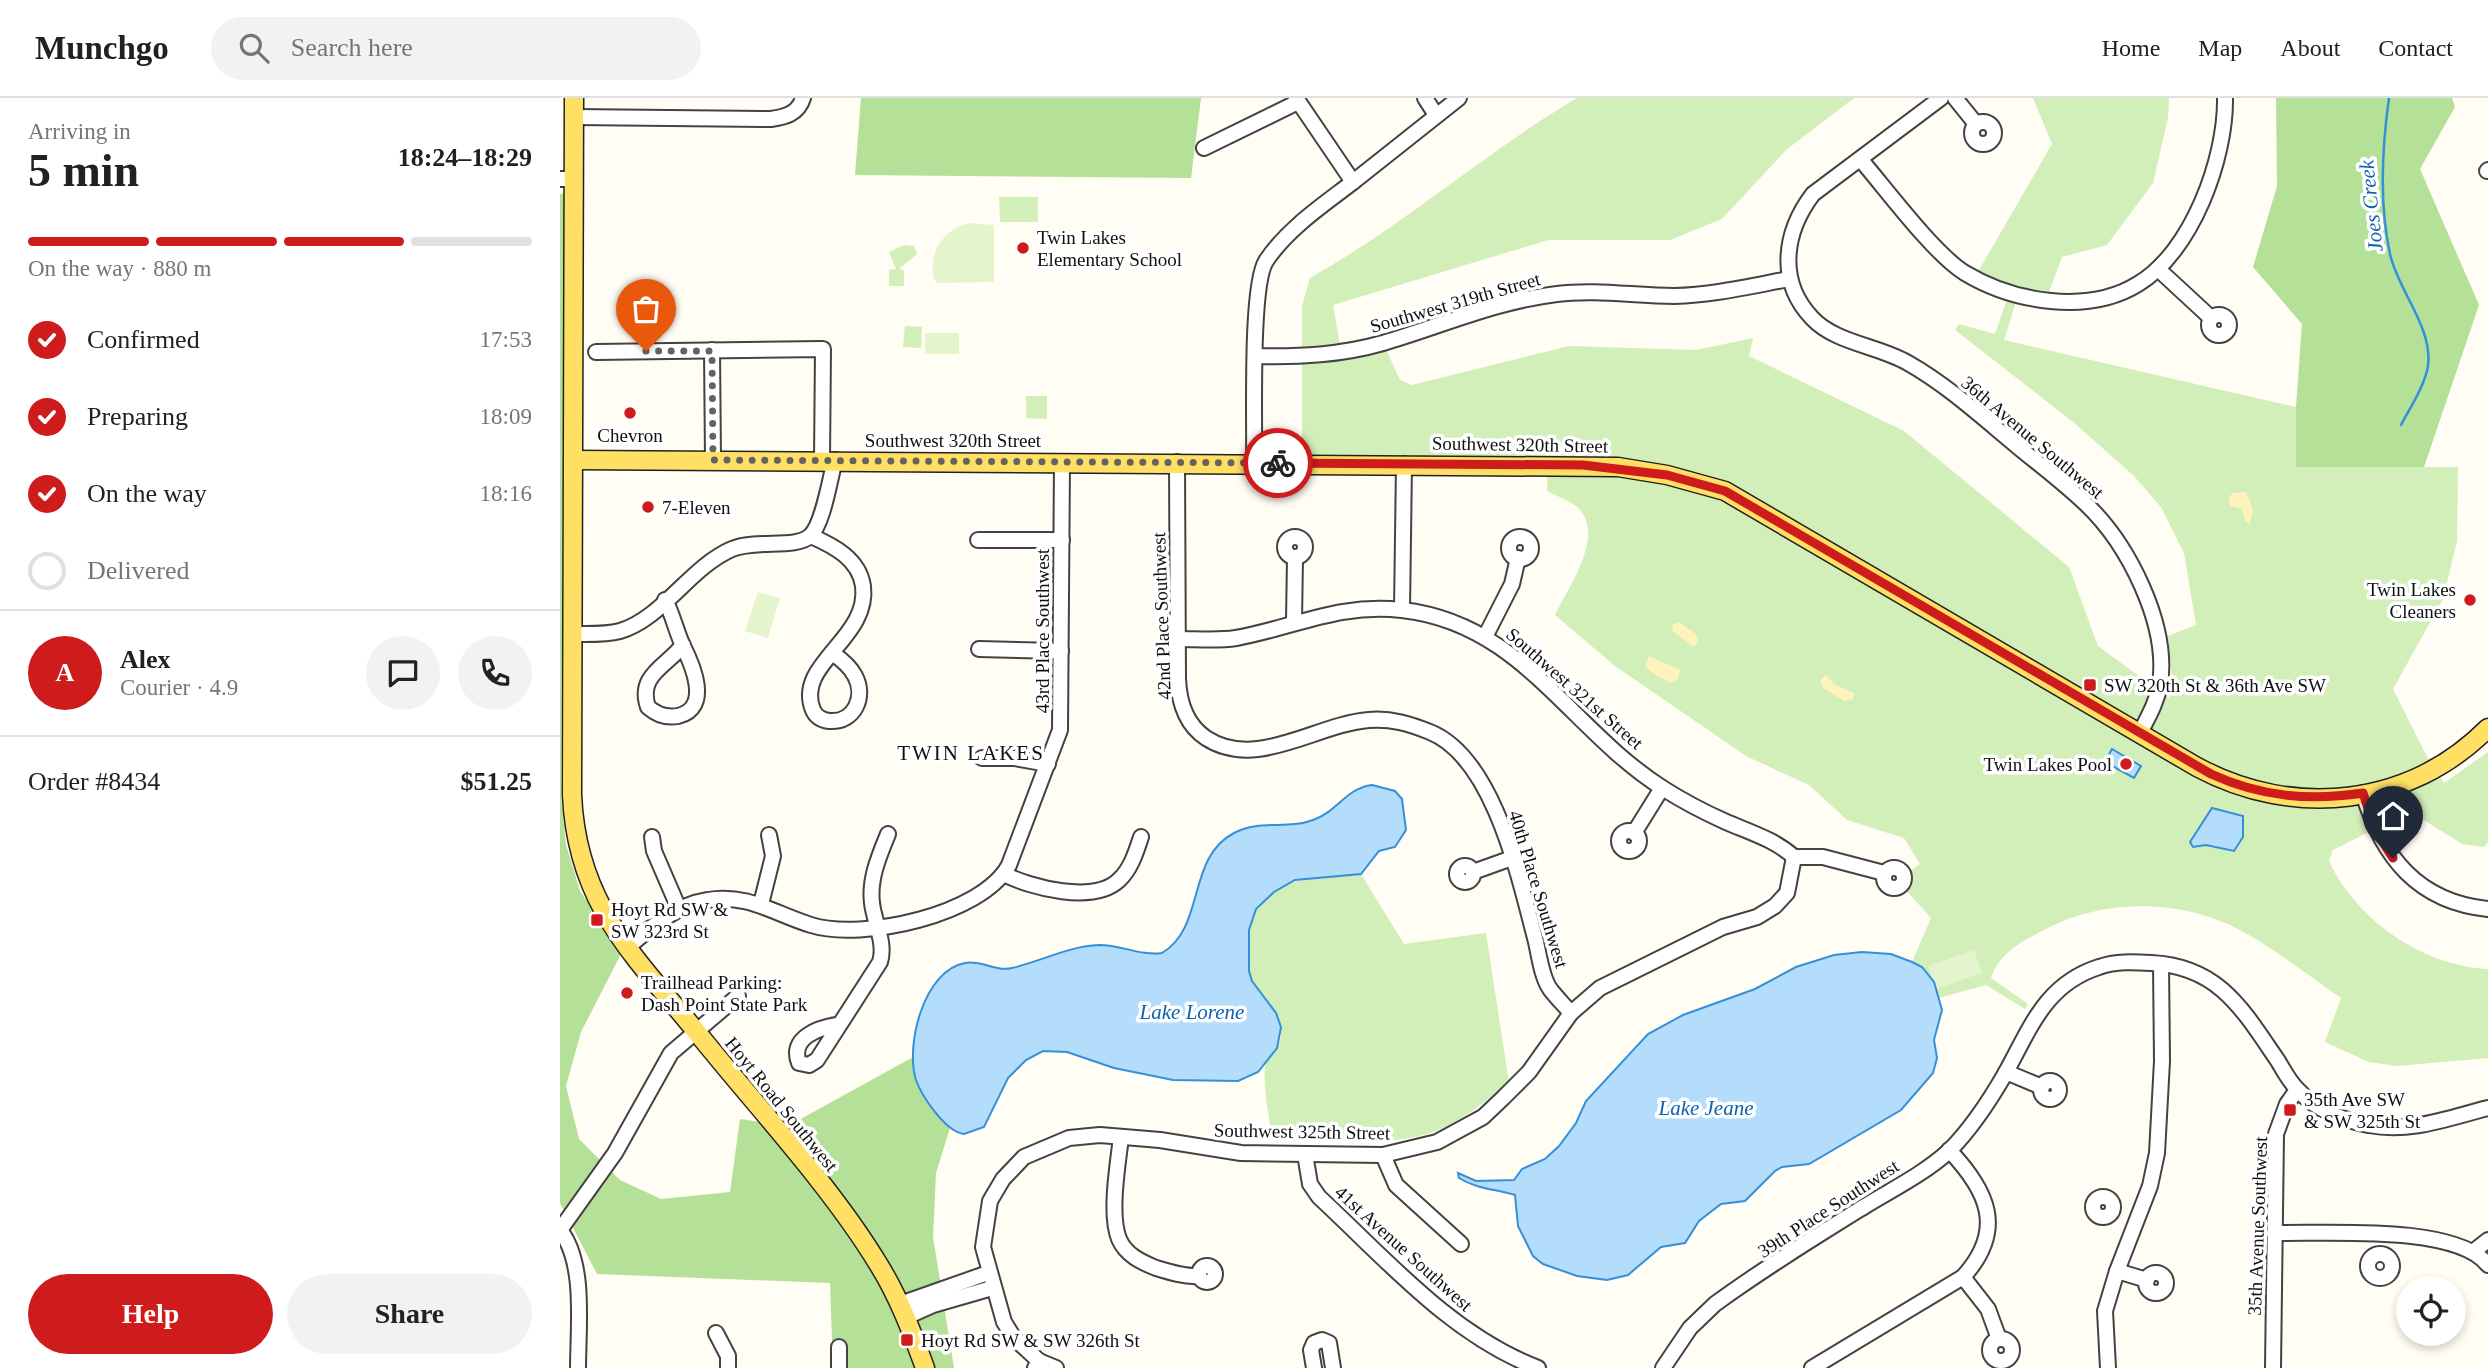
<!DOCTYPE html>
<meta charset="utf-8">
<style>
:root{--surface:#fff;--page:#f2f2f2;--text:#202124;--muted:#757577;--line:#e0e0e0;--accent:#ce1b1c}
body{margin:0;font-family:Georgia,serif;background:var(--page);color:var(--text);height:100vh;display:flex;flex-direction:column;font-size:26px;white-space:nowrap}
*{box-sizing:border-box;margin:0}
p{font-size:23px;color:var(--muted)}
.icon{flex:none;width:38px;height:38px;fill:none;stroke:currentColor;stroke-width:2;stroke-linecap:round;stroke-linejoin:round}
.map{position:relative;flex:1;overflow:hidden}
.details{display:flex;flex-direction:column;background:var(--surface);width:560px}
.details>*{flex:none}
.controls{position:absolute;left:1836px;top:1178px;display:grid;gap:14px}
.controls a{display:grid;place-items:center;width:70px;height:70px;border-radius:50%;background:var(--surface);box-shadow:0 4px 10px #0003;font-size:35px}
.pin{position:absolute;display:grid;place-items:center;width:60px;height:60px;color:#fff;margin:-72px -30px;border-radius:50% 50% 50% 0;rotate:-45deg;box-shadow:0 0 7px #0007}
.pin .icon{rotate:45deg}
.courier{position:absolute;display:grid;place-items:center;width:70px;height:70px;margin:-35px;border:5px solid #ce1b1c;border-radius:50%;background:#fff;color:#222;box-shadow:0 2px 9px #0007}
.headline em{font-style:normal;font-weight:700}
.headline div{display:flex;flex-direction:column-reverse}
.headline{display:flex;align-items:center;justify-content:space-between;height:119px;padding:0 28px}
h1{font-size:46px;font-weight:700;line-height:52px}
.bar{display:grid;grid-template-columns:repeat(4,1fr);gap:10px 7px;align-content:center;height:84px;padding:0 28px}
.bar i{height:9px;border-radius:5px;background:var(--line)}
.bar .selected{background:var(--accent)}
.bar p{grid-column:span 4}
.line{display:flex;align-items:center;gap:18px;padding:0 28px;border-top:2px solid var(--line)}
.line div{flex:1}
.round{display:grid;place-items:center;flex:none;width:74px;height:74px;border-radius:37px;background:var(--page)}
ol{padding:0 28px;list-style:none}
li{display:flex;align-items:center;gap:21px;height:77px}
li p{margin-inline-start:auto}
li .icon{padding:7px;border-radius:50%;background:var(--accent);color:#fff;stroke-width:4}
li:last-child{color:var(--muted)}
li i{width:38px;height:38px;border:4px solid var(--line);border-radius:50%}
.primary-button{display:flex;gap:14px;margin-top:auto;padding:14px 28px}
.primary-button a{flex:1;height:80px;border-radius:42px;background:var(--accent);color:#fff;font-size:28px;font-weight:700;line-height:80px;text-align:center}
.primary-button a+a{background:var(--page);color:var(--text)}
header{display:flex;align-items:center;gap:42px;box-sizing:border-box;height:98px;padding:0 35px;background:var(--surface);border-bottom:2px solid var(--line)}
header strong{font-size:33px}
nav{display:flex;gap:38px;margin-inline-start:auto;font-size:24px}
.search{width:490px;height:63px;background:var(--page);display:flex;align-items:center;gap:18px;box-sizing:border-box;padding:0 24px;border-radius:38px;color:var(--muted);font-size:26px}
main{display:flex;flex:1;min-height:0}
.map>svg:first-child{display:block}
.green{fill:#d2eeb9}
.forest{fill:#b5e097}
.sand{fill:#fff3bc}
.pitch{fill:#e4f4cc}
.water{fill:#b4ddfb;stroke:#3490d9;stroke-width:2}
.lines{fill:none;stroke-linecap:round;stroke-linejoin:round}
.stream{stroke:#3490d9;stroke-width:2.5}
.minor-casing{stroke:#434343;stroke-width:18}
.major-casing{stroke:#212121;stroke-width:21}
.minor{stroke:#fff;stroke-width:14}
.major{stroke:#ffe064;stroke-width:18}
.done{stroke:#646360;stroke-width:7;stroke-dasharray:0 12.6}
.route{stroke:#ce1b1c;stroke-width:9}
.poi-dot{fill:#ce1b1c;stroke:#fff;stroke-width:2.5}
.labels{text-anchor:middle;stroke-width:7;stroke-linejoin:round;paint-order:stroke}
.poi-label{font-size:19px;fill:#101010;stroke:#fff;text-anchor:start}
.street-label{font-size:19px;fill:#101010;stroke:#fff}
.water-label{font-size:21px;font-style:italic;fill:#0d61af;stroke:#fff}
.neighbourhood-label{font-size:21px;letter-spacing:2px;fill:#101010;stroke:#fff}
</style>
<header>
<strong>Munchgo</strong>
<div class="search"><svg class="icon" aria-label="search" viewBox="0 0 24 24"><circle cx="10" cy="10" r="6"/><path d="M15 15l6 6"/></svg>Search here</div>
<nav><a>Home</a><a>Map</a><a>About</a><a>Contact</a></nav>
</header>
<main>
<section class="details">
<div class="headline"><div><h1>5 min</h1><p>Arriving in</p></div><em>18:24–18:29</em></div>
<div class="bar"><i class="selected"></i><i class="selected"></i><i class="selected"></i><i></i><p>On the way · 880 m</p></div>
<ol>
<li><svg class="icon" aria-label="check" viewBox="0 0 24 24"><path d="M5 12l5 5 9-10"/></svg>Confirmed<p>17:53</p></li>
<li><svg class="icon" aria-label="check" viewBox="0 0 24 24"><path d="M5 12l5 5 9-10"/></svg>Preparing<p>18:09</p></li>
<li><svg class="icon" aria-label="check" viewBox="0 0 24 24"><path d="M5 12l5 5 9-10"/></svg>On the way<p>18:16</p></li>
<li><i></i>Delivered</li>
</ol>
<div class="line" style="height:126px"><b class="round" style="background:var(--accent);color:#fff">A</b><div><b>Alex</b><p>Courier · 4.9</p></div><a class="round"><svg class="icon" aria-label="chat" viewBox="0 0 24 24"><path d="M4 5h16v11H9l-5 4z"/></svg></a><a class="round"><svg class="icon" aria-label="phone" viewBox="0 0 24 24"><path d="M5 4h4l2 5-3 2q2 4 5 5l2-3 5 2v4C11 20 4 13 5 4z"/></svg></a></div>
<div class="line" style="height:91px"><div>Order #8434</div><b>$51.25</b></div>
<div class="primary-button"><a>Help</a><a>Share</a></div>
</section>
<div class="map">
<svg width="1928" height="1270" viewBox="0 0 1928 1270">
<rect width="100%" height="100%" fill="#fffdf4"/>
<g class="green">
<path d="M1017 0H1294L1226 52 1162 121 1110 142H988L773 207 781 254 823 245 840 282 852 287 1009 248 1136 252 1193 240 1189 258 1344 333 1509 469 1538 548 1609 600 1612 581 1608 538 1636 527 1624 455 1601 409 1574 378 1513 324 1395 232 1399 226 1435 236 1449 195 1415 179 1492 46 1473 0H1609L1608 20 1593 85 1547 147 1502 159 1486 202 1458 197 1444 242 1736 309V369H1898L1897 443 1883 501 1833 591 1866 657 1884 685 1928 654V744L1924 749 1902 746 1859 719 1836 720 1773 752 1769 763C1796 822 1863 868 1928 871V960L1837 968 1809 964 1765 944 1781 900C1751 879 1721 856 1689 837 1629 801 1546 798 1484 832 1461 844 1440 854 1431 880L1468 906 1465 911 1426 887 1379 900C1373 884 1367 872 1352 864L1371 820 1345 791 1349 784V774L1360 766 1344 740 1287 722 1249 687 1186 658 1055 568 995 517C1008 489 1048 435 1016 408 1008 402 996 398 987 393L988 367 742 365V208L750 180C844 127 924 55 1017 0Z"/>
<path d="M439 99H478V124H440Z"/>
<path d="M344 147 354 148 357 156 339 171 344 172V188H329V172L336 171 329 154Z"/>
<path d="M345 228 362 229 361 250 343 249Z"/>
<path d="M466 298H487V321L466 320Z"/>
<path d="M801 776 844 846 926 835 949 985C924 1004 899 1026 867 1036 825 1049 756 1041 712 1040 710 1024 701 978 706 965 711 953 723 947 721 932 720 911 699 900 692 882 687 871 689 857 689 845 689 773 753 783 801 776Z"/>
</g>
<g class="forest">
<path d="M301 0H641L631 80 295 77Z"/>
<path d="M1716 0H1892L1895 9 1860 71 1919 207 1864 369H1736V309L1742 226 1693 169 1717 88Z"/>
<path d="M14 95 3 354 1 699 6 747 20 793 62 854 21 934 6 988 19 1041 60 1082 101 1101 170 1094 180 1021 228 1028 355 958V979L390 1030 376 1075 373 1139 394 1270H273L270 1185 37 1176 0 1105V96Z"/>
</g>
<g class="sand">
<path d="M1686 394 1693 411 1690 426 1685 423 1682 411 1671 408 1668 403 1672 395Z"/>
<path d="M1119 524 1136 536 1138 544 1134 549 1113 533 1112 527Z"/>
<path d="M1089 558 1120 572 1118 581 1112 585 1095 577 1085 568Z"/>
<path d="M1266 577 1274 586 1294 595 1293 601 1284 603 1263 590 1260 582Z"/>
</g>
<g class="pitch">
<path d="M410 125 434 127V184L378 185 374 181C368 155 383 131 410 125Z"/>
<rect x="365" y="235" width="34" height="21"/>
<path d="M198 494 220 500 208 540 185 533Z"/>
<path d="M1414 852 1422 875 1376 891 1368 868Z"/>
</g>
<g class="water">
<path d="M1552 651 1581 668 1574 680 1545 664Z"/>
<path d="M812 687 835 693 842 701 846 732 835 749 819 753 801 776 735 782 714 794 696 811 689 832V873L692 883 716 915 721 929 717 950 698 974 678 983 613 982 554 970 507 954 483 953 466 962 448 980 424 1029 404 1036C386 1034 362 999 356 982 345 947 364 872 405 865 422 862 436 874 452 870 482 863 509 848 539 847 562 847 580 858 602 855 646 829 626 760 674 735 700 721 727 732 753 722 777 714 786 690 812 687Z"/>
<path d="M1652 710 1683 718V739L1674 753 1646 747 1633 749 1630 744Z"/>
<path d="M1302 854 1331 856 1352 864 1362 869 1374 884 1382 912 1374 942 1377 960 1373 975 1341 1012 1249 1066 1222 1069 1215 1073 1185 1103 1161 1106 1139 1123 1125 1145 1101 1149 1068 1177 1047 1182 1017 1178 983 1166 973 1158 958 1128 955 1097C935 1091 917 1091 899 1080L898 1075 916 1083 954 1082 962 1071 985 1061 999 1048 1016 1025 1026 1003 1088 936 1123 917 1195 891 1236 869 1274 857Z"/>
</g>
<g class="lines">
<path class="stream" d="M1829 0C1822 50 1819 106 1830 156 1838 193 1873 229 1868 268 1865 287 1850 310 1841 327"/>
<defs>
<g id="minor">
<path d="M865 0 876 17"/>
<path d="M1381 0 1253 96C1224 134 1217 183 1252 220 1275 245 1319 248 1348 265 1387 287 1422 319 1457 348 1480 367 1504 385 1526 406 1568 446 1609 526 1600 586 1597 604 1588 619 1580 635"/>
<path d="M1395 0 1416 26"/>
<path d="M14 19 211 21C225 19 238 16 243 0"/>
<circle cx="1423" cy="35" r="11"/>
<path d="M644 50 738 4"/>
<path d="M1301 62C1326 91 1374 156 1405 175 1453 204 1528 217 1578 186 1632 154 1666 60 1665 0"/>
<path d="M1927 73 1928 72"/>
<path d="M0 81H15"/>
<path d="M793 84 899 0"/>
<path d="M1598 171 1651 220"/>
<circle cx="1659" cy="227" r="10"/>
<path d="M152 252 153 362"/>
<path d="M36 254 263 251 262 362"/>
<path d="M697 258C740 259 781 257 823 245 881 228 937 203 997 196 1036 191 1075 198 1114 198 1153 197 1191 188 1229 181"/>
<path d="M617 364 618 581C619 604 625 626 646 640 696 673 756 626 809 622 831 620 850 626 870 634 934 660 959 780 975 840 979 855 981 878 990 891 996 899 1004 907 1011 915"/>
<path d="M694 365C695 327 690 188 706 163 727 131 763 107 793 84L736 0"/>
<path d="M251 438C274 448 299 461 303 488 310 541 234 566 253 612 256 619 262 622 269 623 295 625 306 598 295 578 290 568 281 561 272 555"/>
<circle cx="735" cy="449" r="10"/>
<circle cx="960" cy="450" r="11"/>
<path d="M418 442H502"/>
<path d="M105 502C113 517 116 533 123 548 132 566 152 610 118 618 107 620 97 617 88 609 77 577 107 568 123 547"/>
<path d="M842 512 844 366"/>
<path d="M734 523 735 460"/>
<path d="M12 536C28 536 45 537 60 533 102 521 130 469 172 451 197 441 236 451 250 438 263 427 270 380 275 362"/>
<path d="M926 537 952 486 958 460"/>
<path d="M618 541C637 541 658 543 676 540 736 529 778 505 842 512 962 525 1010 632 1104 691 1123 703 1144 714 1164 723 1189 734 1214 741 1234 759H1263L1324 775"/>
<path d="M419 551 501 553"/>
<path d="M422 660H454L488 666"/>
<path d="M1803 695C1822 759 1858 804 1928 811"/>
<circle cx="1069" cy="743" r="10"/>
<path d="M1074 735 1102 690"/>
<path d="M92 739 94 753 119 811"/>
<circle cx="905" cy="776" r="8"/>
<circle cx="1334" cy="780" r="10"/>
<path d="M913 774 952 760"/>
<path d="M444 776C471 790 534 806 559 782 571 771 576 754 581 739"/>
<path d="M201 806 213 758 209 737"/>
<path d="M67 850C91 829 116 807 148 802 187 795 215 816 251 827 302 843 422 817 449 767L500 632 502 364"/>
<path d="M277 927C258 930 229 940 239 965L249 967 257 962 320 864C326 845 314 824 312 805 309 781 319 758 328 736"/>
<path d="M1446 974 1482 989"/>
<circle cx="1490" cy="992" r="9"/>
<path d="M561 1039C558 1066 549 1116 559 1141 566 1157 581 1164 596 1170 609 1174 625 1179 639 1178"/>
<path d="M745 1056 750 1086 759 1099C826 1161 891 1237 978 1270"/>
<path d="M823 1057 836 1087 901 1146"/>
<circle cx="1543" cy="1109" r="10"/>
<path d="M0 1132 55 1055 111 955 178 898"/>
<path d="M0 1132C26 1165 18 1229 18 1270"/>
<path d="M1714 1135C1765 1136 1896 1126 1928 1167"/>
<path d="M1914 1153 1928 1142"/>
<circle cx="1820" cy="1168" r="12"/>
<circle cx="647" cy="1176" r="8"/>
<path d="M1557 1173 1587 1182"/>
<circle cx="1596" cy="1185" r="10"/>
<path d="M1403 1179 1428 1211 1439 1241"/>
<path d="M340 1206 428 1175"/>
<path d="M346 1219 373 1207 432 1190"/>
<path d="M156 1235 168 1258V1270"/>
<circle cx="1441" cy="1252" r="11"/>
<path d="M279 1249V1270"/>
<path d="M479 1263 496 1270"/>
<path d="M475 1270 479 1263 454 1240 444 1224 423 1149 430 1103 443 1081 464 1059 509 1040 540 1037 600 1042 681 1055 823 1057 877 1044 923 1019 943 1000 969 974 1011 915 1040 890 1163 829 1197 819 1215 808 1227 795 1234 759"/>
<path d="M754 1270 751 1252 754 1245 762 1242 769 1245 773 1270"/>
<path d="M1103 1270 1130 1230 1155 1206C1203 1171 1255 1139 1305 1108 1333 1091 1365 1075 1389 1053 1411 1031 1430 1002 1445 976 1470 931 1485 886 1539 869 1556 863 1574 864 1591 865 1659 868 1683 912 1718 963 1724 973 1730 985 1739 993 1756 1012 1785 1023 1809 1027 1851 1035 1888 1020 1928 1010"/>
<path d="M1252 1270 1403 1179C1446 1132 1428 1093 1389 1052"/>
<path d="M1548 1270 1545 1213 1557 1173 1590 1088 1597 1055 1602 963 1601 866"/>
<path d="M1713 1270 1716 1036 1727 1006 1737 992"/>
</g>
<g id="major">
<path d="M14 0 12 697C17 810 78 861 144 943 200 1012 271 1089 317 1164 338 1197 352 1234 365 1270"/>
<path d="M14 362 1058 369 1107 377 1165 393 1637 669C1734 721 1849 709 1928 630"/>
</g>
</defs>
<use href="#minor" class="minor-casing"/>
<use href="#major" class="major-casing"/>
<use href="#minor" class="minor"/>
<use href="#major" class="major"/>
</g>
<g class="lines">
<path class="done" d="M86 253H152L153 362 718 365"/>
<path class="route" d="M718 365 1023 367 1107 377 1165 393 1651 676C1701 699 1750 703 1803 695L1815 732 1833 760"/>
</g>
<g class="poi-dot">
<circle cx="463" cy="150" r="7"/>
<circle cx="70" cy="315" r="7"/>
<circle cx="88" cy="409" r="7"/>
<circle cx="1910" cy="502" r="7"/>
<rect x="1523" y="580" width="14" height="14" rx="3.5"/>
<circle cx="1566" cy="666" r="7"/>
<rect x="30" y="815" width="14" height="14" rx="3.5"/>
<circle cx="67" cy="895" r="7"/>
<rect x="1723" y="1005" width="14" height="14" rx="3.5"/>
<rect x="340" y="1235" width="14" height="14" rx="3.5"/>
</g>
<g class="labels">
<g class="poi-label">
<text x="477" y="146">Twin Lakes<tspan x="477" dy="22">Elementary School</tspan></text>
<text x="70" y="344" text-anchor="middle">Chevron</text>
<text x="102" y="416">7-Eleven</text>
<text x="1896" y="498" text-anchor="end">Twin Lakes<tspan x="1896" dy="22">Cleaners</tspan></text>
<text x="1544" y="594">SW 320th St &amp; 36th Ave SW</text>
<text x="1552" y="673" text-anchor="end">Twin Lakes Pool</text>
<text x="51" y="818">Hoyt Rd SW &amp;<tspan x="51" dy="22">SW 323rd St</tspan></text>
<text x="81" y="891">Trailhead Parking:<tspan x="81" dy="22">Dash Point State Park</tspan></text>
<text x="1744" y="1008">35th Ave SW<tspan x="1744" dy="22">&amp; SW 325th St</tspan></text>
<text x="361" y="1249">Hoyt Rd SW &amp; SW 326th St</text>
</g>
<g class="street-label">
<text transform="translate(895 204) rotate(-16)" y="7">Southwest 319th Street</text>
<text transform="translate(1473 339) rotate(40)" y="7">36th Avenue Southwest</text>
<text x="393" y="349">Southwest 320th Street</text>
<text transform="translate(960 346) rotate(1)" y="7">Southwest 320th Street</text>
<text transform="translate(601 518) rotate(-92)" y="7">42nd Place Southwest</text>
<text transform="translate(482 533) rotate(-90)" y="7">43rd Place Southwest</text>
<text transform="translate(1015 590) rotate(41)" y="7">Southwest 321st Street</text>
<text transform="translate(979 791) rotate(73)" y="7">40th Place Southwest</text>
<text transform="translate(222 1006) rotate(51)" y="7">Hoyt Road Southwest</text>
<text transform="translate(742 1033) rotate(1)" y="7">Southwest 325th Street</text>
<text transform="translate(1268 1110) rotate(-33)" y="7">39th Place Southwest</text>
<text transform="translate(1697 1128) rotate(-88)" y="7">35th Avenue Southwest</text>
<text transform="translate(844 1150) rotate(42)" y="7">41st Avenue Southwest</text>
</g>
<g class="water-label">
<text transform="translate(1811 108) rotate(-96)" y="7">Joes Creek</text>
<text x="632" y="921">Lake Lorene</text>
<text x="1146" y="1017">Lake Jeane</text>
</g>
<g class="neighbourhood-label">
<text x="411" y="662">TWIN LAKES</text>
</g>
</g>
</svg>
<div class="controls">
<a><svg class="icon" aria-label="locate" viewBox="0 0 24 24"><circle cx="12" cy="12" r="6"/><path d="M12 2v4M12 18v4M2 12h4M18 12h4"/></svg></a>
</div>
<div class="pin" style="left:86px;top:253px;background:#ea580c"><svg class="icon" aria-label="bag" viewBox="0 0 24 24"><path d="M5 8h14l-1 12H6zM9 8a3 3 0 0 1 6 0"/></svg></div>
<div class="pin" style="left:1833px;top:760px;background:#1f2937"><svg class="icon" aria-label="home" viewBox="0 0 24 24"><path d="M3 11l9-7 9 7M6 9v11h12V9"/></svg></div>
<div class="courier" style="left:718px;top:365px"><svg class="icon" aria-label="bike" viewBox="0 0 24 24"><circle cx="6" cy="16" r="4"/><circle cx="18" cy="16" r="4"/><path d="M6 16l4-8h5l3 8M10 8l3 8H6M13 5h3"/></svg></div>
</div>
</main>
